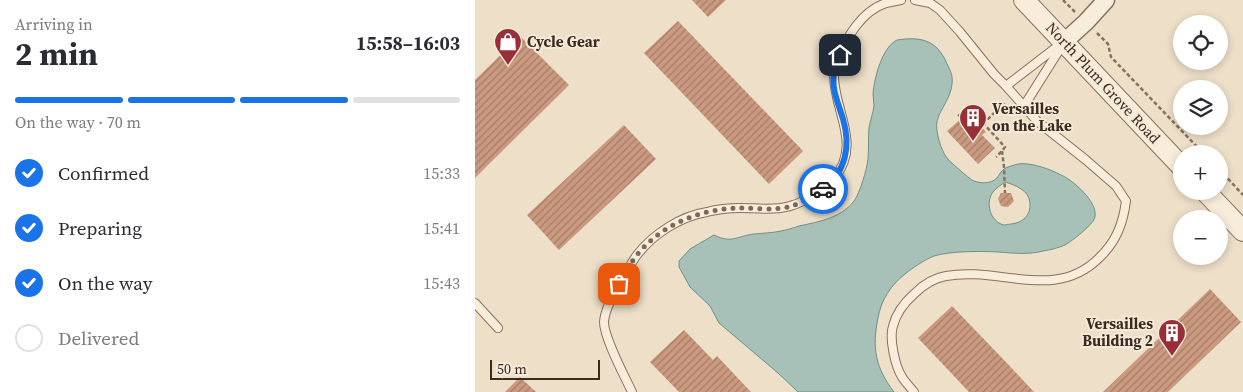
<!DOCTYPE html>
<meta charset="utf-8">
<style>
:root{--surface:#fff;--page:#f7f7f7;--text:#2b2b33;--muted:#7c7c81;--line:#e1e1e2;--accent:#1a73e8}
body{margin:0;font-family:"Source Serif 4",serif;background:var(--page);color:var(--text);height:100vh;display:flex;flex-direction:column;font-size:19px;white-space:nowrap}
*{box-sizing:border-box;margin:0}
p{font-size:16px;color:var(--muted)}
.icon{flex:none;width:28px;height:28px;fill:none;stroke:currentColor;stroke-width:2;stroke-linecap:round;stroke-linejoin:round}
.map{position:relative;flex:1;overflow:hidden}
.details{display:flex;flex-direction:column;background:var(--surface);width:475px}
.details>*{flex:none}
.buttons{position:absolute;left:698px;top:15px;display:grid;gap:10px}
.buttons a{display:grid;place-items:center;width:55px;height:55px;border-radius:50%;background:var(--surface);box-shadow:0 2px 8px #0003;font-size:25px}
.scale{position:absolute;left:15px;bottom:12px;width:110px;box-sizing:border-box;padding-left:5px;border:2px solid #3a2b20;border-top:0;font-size:14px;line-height:18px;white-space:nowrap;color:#3a2b20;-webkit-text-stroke:4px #f5ead7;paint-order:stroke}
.pin{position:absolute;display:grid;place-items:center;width:42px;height:42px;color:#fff;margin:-21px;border-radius:10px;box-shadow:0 2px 8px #0006}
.courier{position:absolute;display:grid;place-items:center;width:50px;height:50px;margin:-25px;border:4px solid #1a73e8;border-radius:50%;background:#fff;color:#222;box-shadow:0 1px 6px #0007}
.head em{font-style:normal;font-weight:700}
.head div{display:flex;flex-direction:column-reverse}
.head{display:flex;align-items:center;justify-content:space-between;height:85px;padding:0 15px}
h1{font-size:32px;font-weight:700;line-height:38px}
.bar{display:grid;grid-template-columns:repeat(4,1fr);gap:8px 5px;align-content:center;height:60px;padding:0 15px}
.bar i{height:6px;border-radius:4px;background:var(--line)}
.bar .selected{background:var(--accent)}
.bar p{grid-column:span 4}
ol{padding:0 15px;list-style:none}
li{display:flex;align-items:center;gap:15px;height:55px}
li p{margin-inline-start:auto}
li .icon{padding:5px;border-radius:50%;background:var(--accent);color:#fff;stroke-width:4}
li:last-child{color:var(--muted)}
li i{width:28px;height:28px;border:2px solid var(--line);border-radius:50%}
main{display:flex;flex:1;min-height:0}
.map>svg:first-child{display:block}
.water{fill:#a8c1b8;stroke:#6f9085;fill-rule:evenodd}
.building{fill:url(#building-hatch)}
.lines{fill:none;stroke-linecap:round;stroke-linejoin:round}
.service-casing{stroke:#89715d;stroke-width:10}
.minor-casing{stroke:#89715d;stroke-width:19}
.tertiary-casing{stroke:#89715d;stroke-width:22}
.path{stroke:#89715d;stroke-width:2.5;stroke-dasharray:4 2.5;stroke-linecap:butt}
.service{stroke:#f8eddb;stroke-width:8}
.minor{stroke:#f8eddb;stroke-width:16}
.tertiary{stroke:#f8eddb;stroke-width:20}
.done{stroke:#796a5b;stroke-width:5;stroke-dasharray:0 9}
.route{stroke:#1a73e8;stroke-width:6}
.labels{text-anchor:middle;stroke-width:4;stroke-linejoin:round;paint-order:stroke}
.poi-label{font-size:15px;font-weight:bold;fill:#3a2b20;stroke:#f5ead7;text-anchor:start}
.street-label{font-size:15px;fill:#3a2b20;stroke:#f5ead7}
</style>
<main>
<section class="details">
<div class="head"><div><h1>2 min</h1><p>Arriving in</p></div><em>15:58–16:03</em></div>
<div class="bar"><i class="selected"></i><i class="selected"></i><i class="selected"></i><i></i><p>On the way · 70 m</p></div>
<ol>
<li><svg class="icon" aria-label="check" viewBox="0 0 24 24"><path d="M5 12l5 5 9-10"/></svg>Confirmed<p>15:33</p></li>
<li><svg class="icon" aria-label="check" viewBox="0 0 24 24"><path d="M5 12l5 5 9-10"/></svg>Preparing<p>15:41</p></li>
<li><svg class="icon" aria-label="check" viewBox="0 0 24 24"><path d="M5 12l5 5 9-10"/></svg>On the way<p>15:43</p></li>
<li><i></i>Delivered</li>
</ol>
</section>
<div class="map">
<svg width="768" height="392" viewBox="0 0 768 392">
<defs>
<pattern id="building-hatch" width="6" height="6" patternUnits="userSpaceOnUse" patternTransform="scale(1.25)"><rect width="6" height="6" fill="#ca997f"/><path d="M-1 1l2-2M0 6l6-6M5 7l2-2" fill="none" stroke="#a57d68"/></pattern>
</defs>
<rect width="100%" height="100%" fill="#eddfc8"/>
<path class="water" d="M422 40C448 36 463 41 473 66 476 72 478 76 477 84 476 95 469 105 464 115 464 116 462 121 462 122 460 130 466 151 472 158 476 163 483 168 488 173 491 175 494 178 497 180 504 184 516 184 522 178 524 175 526 171 529 169 532 167 539 165 543 164 555 162 575 169 586 175 598 180 623 202 620 217 619 224 597 241 590 245 583 248 575 250 568 251 553 255 538 253 523 252 506 251 475 251 459 256 449 260 439 267 430 274 416 285 406 300 403 318 397 348 400 367 419 392H323L303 373 244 323 235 306 215 287 204 267V261L215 249 239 235C257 244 262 236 279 234 288 233 297 233 306 231 312 230 318 228 324 226 343 222 366 218 379 201 385 193 392 169 393 159 394 148 393 138 394 128 395 121 398 113 399 106 399 102 398 98 398 94 399 79 407 47 422 40ZM530 182C540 185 554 190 555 203 556 216 547 223 536 224 536 224 529 225 529 225 515 222 510 202 518 192 521 188 526 185 530 182Z"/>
<g class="building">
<path d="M217 0H251L233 17Z"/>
<path d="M203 21 328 151 294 184 169 53Z"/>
<path d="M45 36 94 85 0 178V80Z"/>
<path d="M489 116 496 124 500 120 511 132 507 135 520 148 503 164 472 131Z"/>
<path d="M149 125 181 159 84 250 52 215Z"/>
<path d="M526 193H536L539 201 533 207 526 206 523 199Z"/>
<path d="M735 289 766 322 693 392H628Z"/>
<path d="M477 306 529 360 559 392H494L443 338Z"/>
<path d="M209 330 238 360 242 356 276 392H204L175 362Z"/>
<path d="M45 377 61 392H30Z"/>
</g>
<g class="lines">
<defs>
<g id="service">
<path d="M531 86 583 46"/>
<path d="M549 106 588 44"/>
<path d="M0 303 23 328"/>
<path d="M157 392C150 377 129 338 129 322 130 308 143 286 151 274 154 268 158 260 162 255 178 234 206 216 232 212 243 209 254 208 266 208 282 208 302 211 318 205 326 203 334 197 342 193 348 189 354 184 359 179 387 144 360 113 359 77 359 71 362 65 364 59 371 37 387 11 411 3 416 2 421 1 426 0"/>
<path d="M439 392C435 387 430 382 427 377 420 366 414 338 418 326 421 314 430 302 439 294 448 285 458 278 471 276 524 266 580 302 624 258 641 242 648 224 651 201L641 186 611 160 562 121 531 86 519 74 485 32 465 10 455 3 440 0"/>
</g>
<path id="minor" d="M589 42 611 22 631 0"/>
<g id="tertiary">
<path d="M549 0 706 166"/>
<path d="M730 191 768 231"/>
</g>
</defs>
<use href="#service" class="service-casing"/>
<use href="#minor" class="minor-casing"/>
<use href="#tertiary" class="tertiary-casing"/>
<g class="path">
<path d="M588 0 600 12"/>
<path d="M622 33 633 44 636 57 729 154"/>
<path d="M483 116 488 113 495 109 530 147 527 151 521 157"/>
<path d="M508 124 530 102"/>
<path d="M527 151 529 167 530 193"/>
<path d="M744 169 768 195"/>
</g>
<use href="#service" class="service"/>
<use href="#minor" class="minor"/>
<use href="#tertiary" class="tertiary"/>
</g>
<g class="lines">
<path class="done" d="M144 284C150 275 155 263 162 255 187 224 225 209 264 208 281 208 301 211 317 206 328 202 339 195 348 189"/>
<path class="route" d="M348 189C371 172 376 146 368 119 364 105 356 89 359 74 360 68 363 61 365 55"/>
</g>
<defs>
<symbol id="shop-pin" viewBox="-11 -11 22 30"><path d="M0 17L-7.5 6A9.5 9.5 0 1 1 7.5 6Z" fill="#962f37" stroke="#f5ead7"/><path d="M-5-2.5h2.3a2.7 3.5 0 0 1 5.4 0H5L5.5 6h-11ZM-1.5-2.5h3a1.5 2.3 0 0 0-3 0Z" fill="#fff"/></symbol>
<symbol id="building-pin" viewBox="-11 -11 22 30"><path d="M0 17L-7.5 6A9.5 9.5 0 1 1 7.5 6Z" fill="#962f37" stroke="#f5ead7"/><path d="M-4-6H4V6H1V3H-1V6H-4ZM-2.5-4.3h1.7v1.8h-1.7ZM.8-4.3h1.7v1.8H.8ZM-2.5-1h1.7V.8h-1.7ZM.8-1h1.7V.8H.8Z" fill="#fff"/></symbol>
</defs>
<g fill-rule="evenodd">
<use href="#shop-pin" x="17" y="26" width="32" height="43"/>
<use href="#building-pin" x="482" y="102" width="32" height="43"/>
<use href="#building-pin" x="681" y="317" width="32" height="43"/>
</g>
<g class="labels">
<g class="poi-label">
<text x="52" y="47">Cycle Gear</text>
<text x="517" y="114">Versailles<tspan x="517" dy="17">on the Lake</tspan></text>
<text x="678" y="329" text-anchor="end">Versailles<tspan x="678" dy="17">Building 2</tspan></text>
</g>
<g class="street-label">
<text transform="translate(628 83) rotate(47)" y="5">North Plum Grove Road</text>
</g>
</g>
</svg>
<div class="buttons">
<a><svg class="icon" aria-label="locate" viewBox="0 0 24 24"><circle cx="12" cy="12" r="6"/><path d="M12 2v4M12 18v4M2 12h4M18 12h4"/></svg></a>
<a><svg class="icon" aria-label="layers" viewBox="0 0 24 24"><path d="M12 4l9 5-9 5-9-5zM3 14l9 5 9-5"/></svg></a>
<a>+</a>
<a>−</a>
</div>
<div class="scale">50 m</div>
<div class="pin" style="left:144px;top:284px;background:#ea580c"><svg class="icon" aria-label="bag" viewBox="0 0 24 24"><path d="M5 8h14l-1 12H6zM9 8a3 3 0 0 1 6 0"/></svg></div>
<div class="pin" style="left:365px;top:55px;background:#1f2937"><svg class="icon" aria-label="home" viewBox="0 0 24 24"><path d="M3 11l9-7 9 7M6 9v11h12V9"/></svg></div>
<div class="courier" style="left:348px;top:189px"><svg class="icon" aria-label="car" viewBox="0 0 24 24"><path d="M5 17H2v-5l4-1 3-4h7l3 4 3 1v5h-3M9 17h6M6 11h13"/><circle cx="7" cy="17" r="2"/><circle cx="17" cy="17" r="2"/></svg></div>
</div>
</main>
